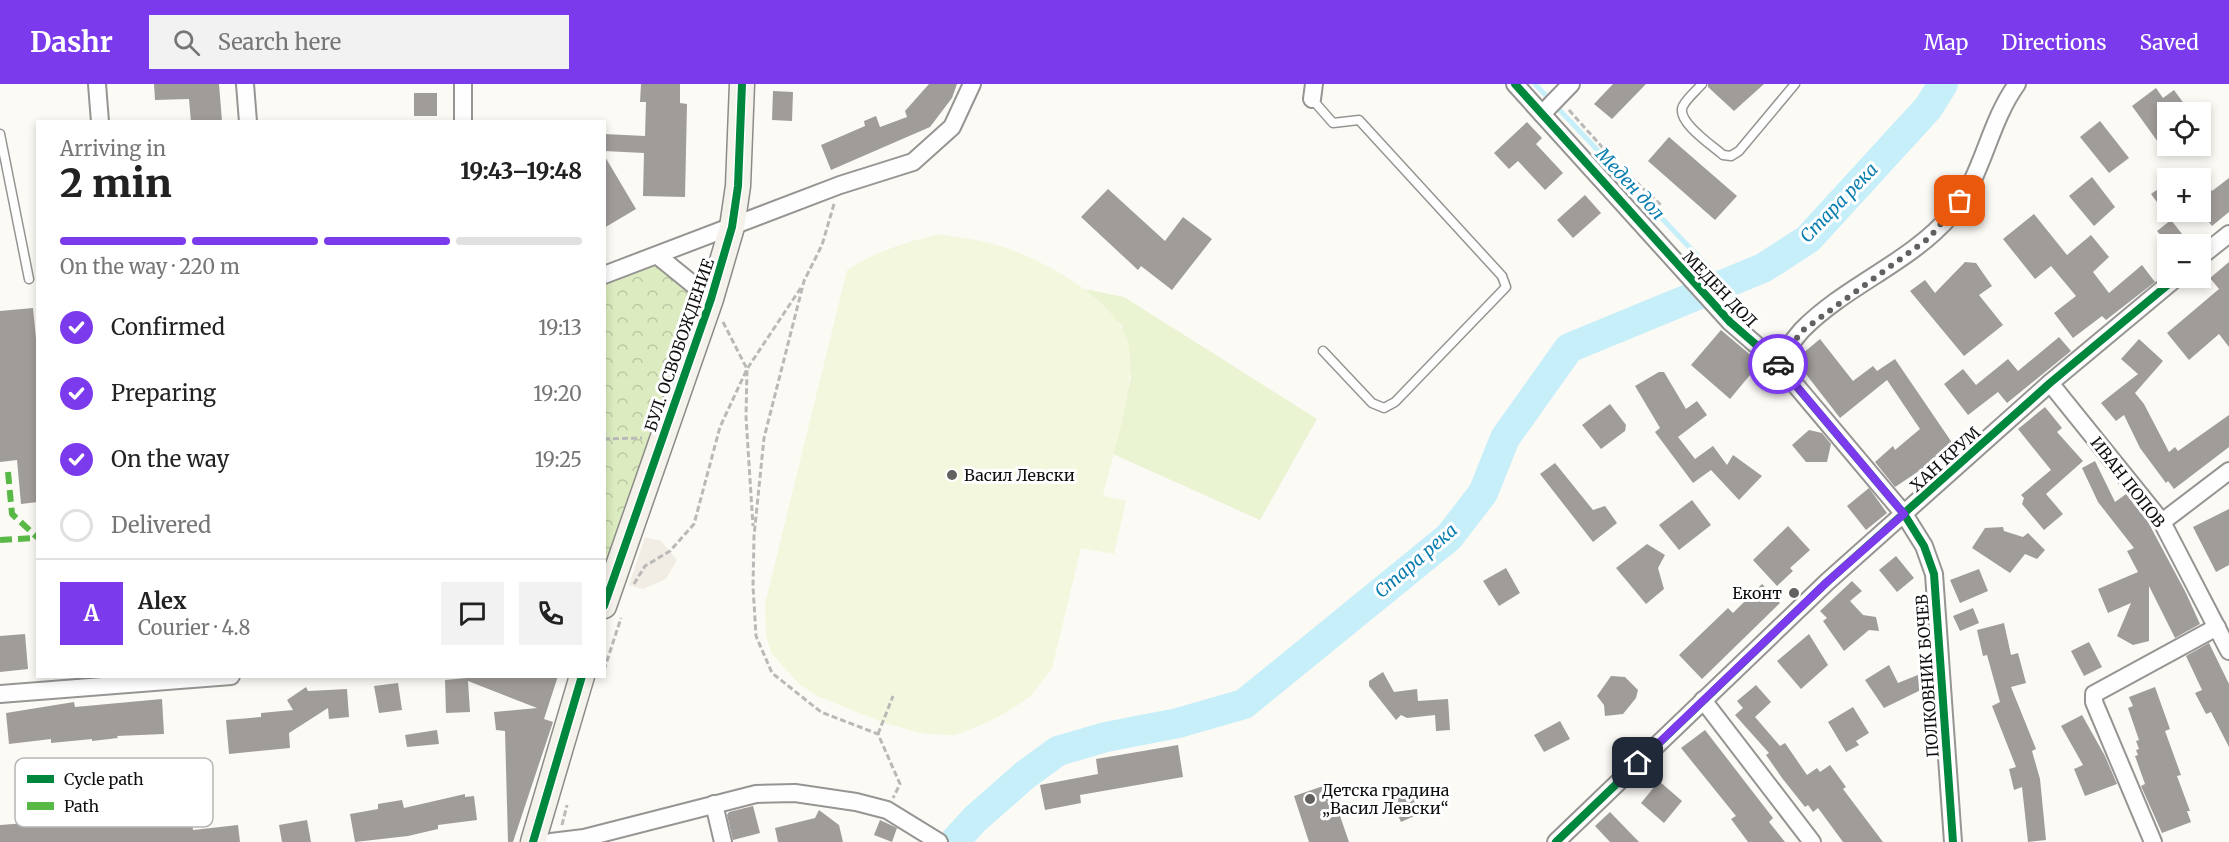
<!DOCTYPE html>
<meta charset="utf-8">
<style>
:root{--surface:#fff;--page:#f2f2f2;--text:#222;--muted:#767676;--line:#e0e0e0;--accent:#7c3aed}
body{margin:0;font-family:Merriweather,serif;background:var(--page);color:var(--text);height:100vh;display:flex;flex-direction:column;font-size:22px;white-space:nowrap}
*{box-sizing:border-box;margin:0}
p{font-size:20px;color:var(--muted)}
.icon{flex:none;width:33px;height:33px;fill:none;stroke:currentColor;stroke-width:2;stroke-linecap:round;stroke-linejoin:round}
.map{position:relative;flex:1;overflow:hidden}
.sheet{position:absolute;left:36px;top:36px;width:570px;height:558px;display:flex;flex-direction:column;background:var(--surface);border-radius:0px;box-shadow:0 3px 9px #0003}
.sheet>*{flex:none}
.tools{position:absolute;left:2157px;top:18px;display:grid;gap:12px}
.tools a{display:grid;place-items:center;width:54px;height:54px;border-radius:0px;background:var(--surface);box-shadow:0 3px 9px #0003;font-size:30px}
.pin{position:absolute;display:grid;place-items:center;width:51px;height:51px;color:#fff;margin:-26px;border-radius:12px;box-shadow:0 3px 9px #0006}
.courier{position:absolute;display:grid;place-items:center;width:60px;height:60px;margin:-30px;border:4px solid #7c3aed;border-radius:50%;background:#fff;color:#222;box-shadow:0 2px 8px #0007}
.overview em{font-style:normal;font-weight:800}
.overview div{display:flex;flex-direction:column-reverse}
.overview{display:flex;align-items:center;justify-content:space-between;height:102px;padding:0 24px}
h1{font-size:39px;font-weight:800;line-height:45px}
.bar{display:grid;grid-template-columns:repeat(4,1fr);gap:9px 6px;align-content:center;height:72px;padding:0 24px}
.bar i{height:8px;border-radius:4px;background:var(--line)}
.bar .on{background:var(--accent)}
.bar p{grid-column:span 4}
.line{display:flex;align-items:center;gap:15px;padding:0 24px;border-top:2px solid var(--line)}
.line div{flex:1}
.round{display:grid;place-items:center;flex:none;width:63px;height:63px;border-radius:0px;background:var(--page)}
ol{padding:0 24px;list-style:none}
li{display:flex;align-items:center;gap:18px;height:66px}
li p{margin-inline-start:auto}
li .icon{padding:6px;border-radius:50%;background:var(--accent);color:#fff;stroke-width:4}
li:last-child{color:var(--muted)}
li i{width:33px;height:33px;border:3px solid var(--line);border-radius:50%}
header{display:flex;align-items:center;gap:36px;box-sizing:border-box;height:84px;padding:0 30px;background:var(--accent);color:#fff}
header strong{font-size:28px}
nav{display:flex;gap:33px;margin-inline-start:auto;font-size:21px}
.search{width:420px;height:54px;background:var(--page);display:flex;align-items:center;gap:15px;box-sizing:border-box;padding:0 21px;border-radius:0px;color:var(--muted);font-size:22px}
.map>svg:first-child{display:block}
.green{fill:#eaf3d2}
.forest{fill:url(#forest-crowns)}
.pitch{fill:#f3f7dd}
.plaza{fill:#f1ece4}
.lines{fill:none;stroke-linecap:round;stroke-linejoin:round}
.stream{stroke:#c7effa;stroke-width:5}
.river{stroke:#c7effa;stroke-width:30}
.building{fill:#a09c9a}
.lane-casing{stroke:#969593;stroke-width:11}
.street-casing{stroke:#969593;stroke-width:20}
.secondary-casing{stroke:#8c8b89;stroke-width:27}
.path{stroke:#b9b9b8;stroke-width:3;stroke-dasharray:6 3;stroke-linecap:butt}
.lane{stroke:#fffefe;stroke-width:8}
.street{stroke:#fffefe;stroke-width:16}
.secondary{stroke:#f5f2eb;stroke-width:24}
.quiet{stroke:#58b947;stroke-width:6;stroke-dasharray:12 6;stroke-linecap:butt}
.cycleway-casing{stroke:#fff;stroke-width:11}
.cycleway{stroke:#00873e;stroke-width:8}
.done{stroke:#626160;stroke-width:6;stroke-dasharray:0 10.8}
.route{stroke:#7c3aed;stroke-width:8}
.poi-dot{fill:#626160;stroke:#fff;stroke-width:2}
.labels{text-anchor:middle;stroke-width:6;stroke-linejoin:round;paint-order:stroke}
.street-label{font-size:16px;fill:#0f0f0f;stroke:#fff}
.poi-label{font-size:16px;fill:#0f0f0f;stroke:#fff;text-anchor:start}
.water-label{font-size:18px;font-style:italic;fill:#0a7eaf;stroke:#fff}
.key{fill:#fff;stroke:#b7b7b7;stroke-width:1.5}
.key-label{font-size:16px;fill:#0f0f0f}
</style>
<header>
<strong>Dashr</strong>
<div class="search"><svg class="icon" aria-label="search" viewBox="0 0 24 24"><circle cx="10" cy="10" r="6"/><path d="M15 15l6 6"/></svg>Search here</div>
<nav><a>Map</a><a>Directions</a><a>Saved</a></nav>
</header>
<div class="map">
<svg width="2229" height="758" viewBox="0 0 2229 758">
<defs>
<pattern id="forest-crowns" width="20" height="18" patternUnits="userSpaceOnUse" patternTransform="scale(1.5)"><rect width="20" height="18" fill="#dcecc0"/><path d="M2 6a3 3 0 1 1 6 0M12 15a3 3 0 1 1 6 0" fill="none" stroke="#bcc9a4"/></pattern>
</defs>
<rect width="100%" height="100%" fill="#fcfaf5"/>
<path class="green" d="M1085 205 1124 213 1317 335 1260 436 1113 370 1131 293 1122 242Z"/>
<path class="forest" d="M658 172 711 215 605 522V191Z"/>
<path class="pitch" d="M940 150C961 154 983 156 1003 163 1044 176 1127 220 1130 269 1133 313 1113 368 1103 412L1126 417 1114 470 1081 464 1052 584 1031 612 1010 626 988 638 955 651 925 650 884 639 817 612 799 600 771 569 766 551 765 520 847 186C877 167 906 158 940 150Z"/>
<path class="plaza" d="M645 453 661 457 677 476 666 495 643 505 629 501Z"/>
<g class="lines">
<path class="stream" d="M1535 0 1725 201"/>
<path class="river" d="M954 758 975 735 1025 691 1058 667 1106 653 1178 639 1244 620 1449 453 1483 409 1505 354 1569 264 1763 184 1808 155 1928 24 1943 0"/>
</g>
<g class="building">
<path d="M154 0H219L222 37 191 38 189 15 155 16Z"/>
<path d="M641 0H680V19L687 20 685 113 643 112 644 69 604 67V50L645 52 646 18H640Z"/>
<path d="M929 0H957L952 14 930 43 831 86 821 61 865 42 864 37 876 32 880 43 907 33 905 27Z"/>
<path d="M1613 0H1646L1612 35 1594 20Z"/>
<path d="M1708 0H1764L1734 27 1708 3Z"/>
<path d="M2156 4 2163 14 2174 6 2190 28H2168V72L2132 22Z"/>
<path d="M773 7 793 8 792 37 772 36Z"/>
<rect x="414" y="9" width="23" height="23"/>
<path d="M2100 37 2129 74 2109 89 2080 53Z"/>
<path d="M1527 38 1542 54 1536 60 1563 89 1545 106 1518 77 1509 85 1494 69Z"/>
<path d="M1669 53 1737 112 1715 136 1648 77Z"/>
<path d="M604 71 636 125 604 144Z"/>
<path d="M2200 92 2212 107 2229 94V128L2212 142 2200 127Z"/>
<path d="M2092 93 2115 123 2094 142 2069 112Z"/>
<path d="M2168 98V133L2151 110Z"/>
<path d="M1108 105 1165 157 1183 133 1212 155 1172 206 1141 182 1138 186 1081 133Z"/>
<path d="M1585 111 1601 129 1573 154 1557 136Z"/>
<path d="M2034 130 2067 171 2091 151 2109 173 2093 188 2109 209 2142 181 2155 198 2106 236 2102 232 2073 254 2054 229 2076 212 2051 182 2035 195 2003 155Z"/>
<path d="M2171 136 2190 160H2168L2157 147Z"/>
<path d="M1965 178 1976 179 1992 202 1979 211 2003 241 1964 272 1910 207 1925 196 1935 209Z"/>
<path d="M2229 178V263L2219 250 2189 276 2167 249 2219 205 2210 194Z"/>
<path d="M33 224 38 275V418L21 420 17 376 0 378V227Z"/>
<path d="M1721 246 1760 279 1730 315 1691 281Z"/>
<path d="M2059 253 2071 267 2007 319 1998 308 1968 331 1944 300 1963 285 1976 301 2008 275 2018 287Z"/>
<path d="M1820 255 1853 297 1873 282 1877 287 1895 275 1955 363 1895 403 1875 378 1893 362 1895 366 1920 345 1887 296 1840 334 1802 285V270Z"/>
<path d="M2139 255 2163 277 2135 309 2144 320 2169 368 2175 363 2178 367 2229 331V363L2174 405 2168 397 2166 399 2140 364 2124 331 2116 337 2101 319 2138 290 2121 275Z"/>
<path d="M1659 288H1664L1686 325 1697 317 1707 331 1678 353 1695 375 1713 362 1727 381 1733 371 1762 392 1739 416 1711 386 1693 399 1655 348 1660 344 1635 302Z"/>
<path d="M1610 320 1626 341 1625 347 1601 365 1582 341Z"/>
<path d="M2045 323 2062 344 2057 348 2083 377 2046 410 2063 430 2044 446 2022 420 2024 414 2021 411 2051 386 2018 345Z"/>
<path d="M1809 346 1822 349 1831 360 1827 378H1806L1792 361Z"/>
<path d="M2095 377 2115 418 2126 410 2148 438 2186 509 2200 540 2175 554 2149 502V557L2133 561 2117 552 2131 519 2108 529 2098 505 2138 488 2127 467 2134 464 2098 418 2082 384Z"/>
<path d="M1555 379 1593 426 1605 422 1617 439 1593 458 1540 390Z"/>
<path d="M1869 404 1887 429 1866 446 1847 422Z"/>
<path d="M1692 416 1711 441 1679 466 1659 441Z"/>
<path d="M2229 425V481L2216 488 2193 443Z"/>
<path d="M1788 442 1810 466 1790 484 1793 487 1777 502 1753 476Z"/>
<path d="M2003 443 2004 447 2023 453 2028 449 2045 466 2037 475 2025 470 2010 489 1972 464 1985 444Z"/>
<path d="M1647 460 1665 471 1658 484 1664 505 1646 520 1616 484Z"/>
<path d="M1896 472 1914 494 1897 508 1879 486Z"/>
<path d="M1506 484 1520 509 1499 522 1483 497Z"/>
<path d="M1979 485 1988 507 1960 519 1950 496Z"/>
<path d="M1852 497 1862 507 1850 517 1863 531 1876 533 1879 547 1869 546 1844 567 1823 537 1827 534 1820 527Z"/>
<path d="M1762 500 1780 519 1702 595 1679 571 1728 524 1733 529Z"/>
<path d="M1973 524 1979 539 1960 547 1953 532Z"/>
<path d="M2004 539 2011 571 2018 569 2026 599 2011 603 2036 665 2032 667 2040 695 2046 756 2028 758 2022 703 2014 706 2009 685 2016 683 1992 622 2000 618 1987 571 1983 572 1977 546Z"/>
<path d="M25 550 28 585 0 588V552Z"/>
<path d="M1809 550 1828 581 1801 605 1777 577Z"/>
<path d="M2089 558 2102 583 2084 592 2071 567Z"/>
<path d="M2209 559 2229 600V663L2211 628 2206 630 2195 609 2202 606 2186 572Z"/>
<path d="M1889 581 1898 599 1930 586 1931 601 1884 624 1865 596Z"/>
<path d="M1383 588 1394 608 1417 605 1418 617 1448 615 1450 646 1436 647 1435 631 1407 634 1401 631 1396 636 1369 602V597Z"/>
<path d="M489 592H558L544 635 553 638 513 758H508L505 647 496 646 494 628 537 624 468 597 470 628 446 629 445 596Z"/>
<path d="M1611 592 1625 593 1638 606 1636 614 1623 630 1605 632 1604 621 1597 612Z"/>
<path d="M398 599 402 626 379 629 374 602Z"/>
<path d="M1756 601 1771 618 1755 633 1780 662 1785 659 1807 691 1817 684 1820 688 1830 681 1846 703 1843 705 1883 758H1843L1818 724 1813 728 1808 721 1805 723 1782 694 1766 671 1769 669 1735 631 1743 624 1737 617Z"/>
<path d="M306 603 308 607 347 605 349 633 329 635 328 624 289 649 290 664 229 670 226 636 261 633V629L293 626 287 616Z"/>
<path d="M2155 603 2170 645 2165 647 2181 691 2177 692 2190 727H2187L2191 738 2162 749 2141 702 2145 700 2135 672 2138 671 2136 666 2139 665 2136 657 2139 656 2128 624 2133 622 2129 613Z"/>
<path d="M162 615 164 650 117 652 118 654 92 657V655L51 659V655L9 660 6 629 74 618 75 623Z"/>
<path d="M1853 623 1869 649 1856 657 1859 661 1846 668 1828 638Z"/>
<path d="M2082 631 2105 672 2117 700 2085 712 2074 685 2083 681 2061 642Z"/>
<path d="M1560 637 1570 655 1544 668 1534 651Z"/>
<path d="M437 646 439 660 407 663 405 651Z"/>
<path d="M1705 646 1773 734 1769 738 1785 758H1748L1731 735 1736 732 1681 664Z"/>
<path d="M1178 661 1183 693 1080 711 1081 719 1045 726 1040 701 1098 690 1096 675Z"/>
<path d="M1659 697 1682 717 1664 739 1641 719Z"/>
<path d="M1329 700 1349 758H1309L1294 712Z"/>
<path d="M1409 702 1421 729 1401 738 1389 711Z"/>
<path d="M465 710V713L474 712 477 736 438 741V745L408 752 355 758 350 730 378 725V720L402 716 404 724Z"/>
<path d="M753 722 760 749 733 756 727 731 729 728Z"/>
<path d="M819 726 839 741 843 758H778L775 744 815 734Z"/>
<path d="M1610 728 1639 758H1610L1595 742Z"/>
<path d="M121 732 122 741 192 735 193 746 238 741 240 758H0V741Z"/>
<path d="M307 736 311 758H282L279 741Z"/>
<path d="M880 736 897 744 892 758 874 751Z"/>
</g>
<g class="lines">
<defs>
<g id="lane">
<path d="M1702 0C1696 7 1687 14 1683 22 1675 37 1713 62 1723 71L1731 72 1739 67 1795 0"/>
<path d="M1312 15 1333 39 1359 36 1502 192 1506 203 1395 318 1384 324 1372 319 1323 267"/>
<path d="M0 50 29 195"/>
</g>
<g id="street">
<path d="M97 0 100 38"/>
<path d="M245 0 248 38"/>
<path d="M1515 0 1730 238 1777 279 1904 430 1924 462 1934 490 1953 758"/>
<path d="M1312 15 1314 0"/>
<path d="M1542 30 1571 0"/>
<path d="M463 38V0"/>
<path d="M658 172 711 215"/>
<path d="M2200 173 2229 150"/>
<path d="M604 191 840 101 913 78 952 43 972 0"/>
<path d="M1777 279C1785 268 1793 256 1802 246 1846 201 1910 179 1951 131 1983 93 1988 40 2017 0"/>
<path d="M2050 299 2162 438 2229 567"/>
<path d="M2162 438 2229 387"/>
<path d="M0 610 231 592"/>
<path d="M1703 616 1812 758"/>
<path d="M714 720 723 758"/>
<path d="M551 758 584 754 756 710 795 709 856 718 887 726 939 758"/>
<path d="M1556 758 1827 498 2050 299 2176 194"/>
<path d="M2153 758 2094 618V610L2217 543"/>
</g>
<g id="secondary">
<path d="M604 522 711 215 732 143 738 102 742 0"/>
<path d="M533 758 582 592"/>
</g>
</defs>
<use href="#lane" class="lane-casing"/>
<use href="#street" class="street-casing"/>
<use href="#secondary" class="secondary-casing"/>
<g class="path">
<path d="M1569 26 1619 82 1661 121"/>
<path d="M834 120 822 161 804 197 764 354 754 452 753 502 756 552 772 589 821 628 878 650 900 700 893 714"/>
<path d="M723 238 747 285 746 333 753 442"/>
<path d="M604 355 642 354"/>
<path d="M634 500 645 482 670 467 694 440 720 343 747 285 802 202"/>
<path d="M604 586 621 534"/>
<path d="M878 650 893 612"/>
<path d="M562 741 567 721"/>
</g>
<use href="#lane" class="lane"/>
<use href="#street" class="street"/>
<use href="#secondary" class="secondary"/>
<g class="quiet">
<path d="M8 388 12 430 38 454"/>
<path d="M0 456 36 454"/>
</g>
<defs>
<g id="cycleway">
<path d="M1515 0 1730 238 1777 279 1904 430 1924 462 1934 490 1953 758"/>
<path d="M604 522 711 215 732 143 738 102 742 0"/>
<path d="M533 758 582 592"/>
<path d="M1556 758 1827 498 2050 299 2176 194"/>
</g>
</defs>
<use href="#cycleway" class="cycleway-casing"/>
<use href="#cycleway" class="cycleway"/>
</g>
<g class="lines">
<path class="done" d="M1778 280 1802 247 1929 154 1960 117"/>
<path class="route" d="M1638 679 1827 498 1904 430 1778 280"/>
</g>
<g class="poi-dot">
<circle cx="952" cy="391" r="6"/>
<circle cx="1794" cy="509" r="6"/>
<circle cx="1310" cy="715" r="6"/>
</g>
<g class="labels">
<g class="street-label">
<text transform="translate(1720 205) rotate(46)" y="6">МЕДЕН ДОЛ</text>
<text transform="translate(679 261) rotate(-71)" y="6">БУЛ. ОСВОБОЖДЕНИЕ</text>
<text transform="translate(1945 375) rotate(-42)" y="6">ХАН КРУМ</text>
<text transform="translate(2128 398) rotate(52)" y="6">ИВАН ПОПОВ</text>
<text transform="translate(1927 592) rotate(-94)" y="6">ПОЛКОВНИК БОЧЕВ</text>
</g>
<g class="poi-label">
<text x="964" y="397">Васил Левски</text>
<text x="1782" y="515" text-anchor="end">Еконт</text>
<text x="1322" y="712">Детска градина<tspan x="1322" dy="18">„Васил Левски“</tspan></text>
</g>
<g class="water-label">
<text transform="translate(1630 100) rotate(47)" y="6">Меден дол</text>
<text transform="translate(1839 119) rotate(-46)" y="6">Стара река</text>
<text transform="translate(1416 477) rotate(-41)" y="6">Стара река</text>
</g>
</g>
<rect x="15" y="674" width="198" height="69" rx="9" class="key"/>
<rect x="27" y="691" width="27" height="8" fill="#00873e"/>
<rect x="27" y="718" width="27" height="8" fill="#58b947"/>
<g class="key-label">
<text x="64" y="701">Cycle path</text>
<text x="64" y="728">Path</text>
</g>
</svg>
<div class="tools">
<a><svg class="icon" aria-label="locate" viewBox="0 0 24 24"><circle cx="12" cy="12" r="6"/><path d="M12 2v4M12 18v4M2 12h4M18 12h4"/></svg></a>
<a>+</a>
<a>−</a>
</div>
<div class="pin" style="left:1960px;top:117px;background:#ea580c"><svg class="icon" aria-label="bag" viewBox="0 0 24 24"><path d="M5 8h14l-1 12H6zM9 8a3 3 0 0 1 6 0"/></svg></div>
<div class="pin" style="left:1638px;top:679px;background:#1f2937"><svg class="icon" aria-label="home" viewBox="0 0 24 24"><path d="M3 11l9-7 9 7M6 9v11h12V9"/></svg></div>
<div class="courier" style="left:1778px;top:280px"><svg class="icon" aria-label="car" viewBox="0 0 24 24"><path d="M5 17H2v-5l4-1 3-4h7l3 4 3 1v5h-3M9 17h6M6 11h13"/><circle cx="7" cy="17" r="2"/><circle cx="17" cy="17" r="2"/></svg></div>
<section class="sheet">
<div class="overview"><div><h1>2 min</h1><p>Arriving in</p></div><em>19:43–19:48</em></div>
<div class="bar"><i class="on"></i><i class="on"></i><i class="on"></i><i></i><p>On the way · 220 m</p></div>
<ol>
<li><svg class="icon" aria-label="check" viewBox="0 0 24 24"><path d="M5 12l5 5 9-10"/></svg>Confirmed<p>19:13</p></li>
<li><svg class="icon" aria-label="check" viewBox="0 0 24 24"><path d="M5 12l5 5 9-10"/></svg>Preparing<p>19:20</p></li>
<li><svg class="icon" aria-label="check" viewBox="0 0 24 24"><path d="M5 12l5 5 9-10"/></svg>On the way<p>19:25</p></li>
<li><i></i>Delivered</li>
</ol>
<div class="line" style="height:108px"><b class="round" style="background:var(--accent);color:#fff">A</b><div><b>Alex</b><p>Courier · 4.8</p></div><a class="round"><svg class="icon" aria-label="chat" viewBox="0 0 24 24"><path d="M4 5h16v11H9l-5 4z"/></svg></a><a class="round"><svg class="icon" aria-label="phone" viewBox="0 0 24 24"><path d="M5 4h4l2 5-3 2q2 4 5 5l2-3 5 2v4C11 20 4 13 5 4z"/></svg></a></div>
</section>
</div>
